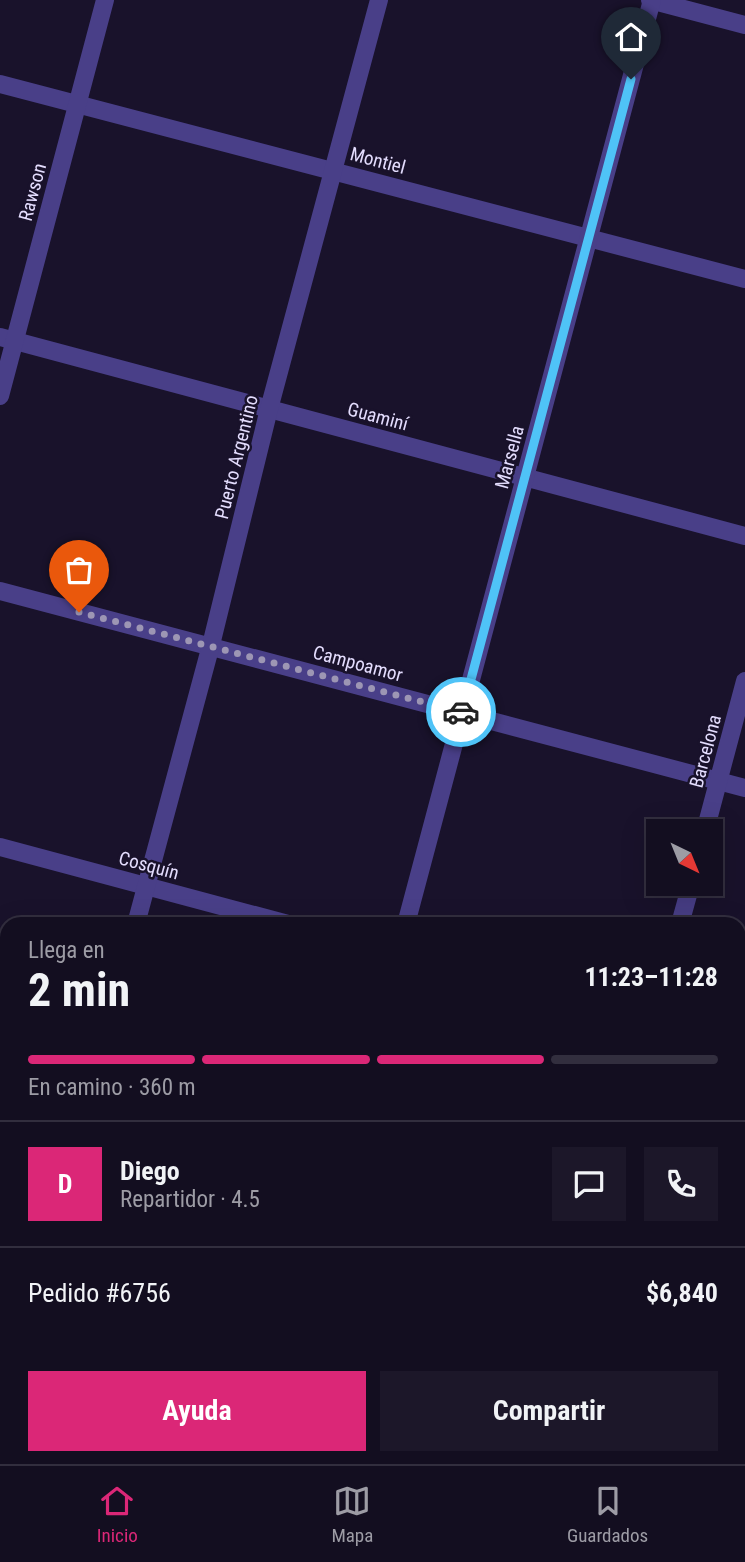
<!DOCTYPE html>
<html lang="es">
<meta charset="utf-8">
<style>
:root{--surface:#130e20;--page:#1c1729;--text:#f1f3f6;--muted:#9d9ca5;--line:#322e3e;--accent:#db2777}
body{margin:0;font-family:"Roboto Condensed",sans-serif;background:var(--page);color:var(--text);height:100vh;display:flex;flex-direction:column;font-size:26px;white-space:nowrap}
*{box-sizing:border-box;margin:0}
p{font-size:23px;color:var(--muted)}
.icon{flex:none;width:38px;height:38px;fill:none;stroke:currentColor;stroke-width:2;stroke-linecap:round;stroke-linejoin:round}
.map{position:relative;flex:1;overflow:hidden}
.drawer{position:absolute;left:0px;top:917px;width:746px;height:548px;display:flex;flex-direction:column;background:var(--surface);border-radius:21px 21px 0 0;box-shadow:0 7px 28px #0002,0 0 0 2px var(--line)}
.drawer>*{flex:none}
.needle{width:46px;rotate:137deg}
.buttons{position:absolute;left:646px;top:819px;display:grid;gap:14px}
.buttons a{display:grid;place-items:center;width:77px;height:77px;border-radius:0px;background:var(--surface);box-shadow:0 7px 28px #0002,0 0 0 2px var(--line);font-size:35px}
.pin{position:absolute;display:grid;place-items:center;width:60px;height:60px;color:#fff;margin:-72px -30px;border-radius:50% 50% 50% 0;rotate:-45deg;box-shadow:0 0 7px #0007}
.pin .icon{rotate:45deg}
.courier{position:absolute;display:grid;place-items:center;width:70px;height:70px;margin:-35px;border:5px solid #4fc3f7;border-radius:50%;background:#fff;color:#222;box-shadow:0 2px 9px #0007}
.summary em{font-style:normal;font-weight:700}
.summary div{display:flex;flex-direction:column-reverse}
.summary{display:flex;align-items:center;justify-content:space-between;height:119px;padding:0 28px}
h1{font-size:46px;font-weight:700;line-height:52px}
.bar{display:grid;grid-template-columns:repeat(4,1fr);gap:10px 7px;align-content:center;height:84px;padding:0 28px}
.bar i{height:9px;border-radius:5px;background:var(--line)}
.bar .on{background:var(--accent)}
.bar p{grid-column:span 4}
.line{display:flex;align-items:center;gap:18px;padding:0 28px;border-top:2px solid var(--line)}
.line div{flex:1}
.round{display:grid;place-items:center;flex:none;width:74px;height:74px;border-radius:0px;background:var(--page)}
.cta{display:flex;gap:14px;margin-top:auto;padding:14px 28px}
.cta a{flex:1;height:80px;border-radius:0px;background:var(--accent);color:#fff;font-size:28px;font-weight:700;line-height:80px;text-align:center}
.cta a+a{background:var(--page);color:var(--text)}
.tab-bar{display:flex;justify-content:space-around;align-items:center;height:98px;border-top:2px solid var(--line);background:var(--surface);font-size:19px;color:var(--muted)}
.tab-bar a{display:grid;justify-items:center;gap:4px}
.tab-bar .on{color:var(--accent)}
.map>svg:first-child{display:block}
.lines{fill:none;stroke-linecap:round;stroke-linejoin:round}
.minor{stroke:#493f88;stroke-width:18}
.highway{stroke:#fa5d99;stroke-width:21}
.done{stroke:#9d96b4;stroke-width:7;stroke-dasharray:0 12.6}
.route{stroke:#4fc3f7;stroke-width:9}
.labels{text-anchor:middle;stroke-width:5;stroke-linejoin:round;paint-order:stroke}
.street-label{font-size:19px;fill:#e4ddfe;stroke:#19122b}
</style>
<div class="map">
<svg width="745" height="1464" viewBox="0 0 745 1464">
<rect width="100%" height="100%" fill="#19122b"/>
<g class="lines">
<g class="minor">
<path d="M650 0 745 25"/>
<path d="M0 84 745 279"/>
<path d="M0 337 745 536"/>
<path d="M0 396 105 0"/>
<path d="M0 591 745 788"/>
<path d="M705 831 745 681"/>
<path d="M0 847 288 924"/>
<path d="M136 924 211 645 269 409 379 0"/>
<path d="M406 924 652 0"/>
<path d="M680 924 691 884"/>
<path d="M738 1040 745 1042"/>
<path d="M0 1100 7 1102"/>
<path d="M0 1210 7 1212"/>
<path d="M738 1296 745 1298"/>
<path d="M0 1338 7 1340"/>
<path d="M738 1404 745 1405"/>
<path d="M0 1432 7 1405"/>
<path d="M461 1458 485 1464"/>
<path d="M267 1464 269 1458"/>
<path d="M537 1464 539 1458"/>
<path d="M704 1464 705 1458"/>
</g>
<g class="highway">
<path d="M0 1151 7 1153"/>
<path d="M0 1176 7 1178"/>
<path d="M738 1315 745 1318"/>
<path d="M738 1345 745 1347"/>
<path d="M738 1370 745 1372"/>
</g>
</g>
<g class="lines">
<path class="done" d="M79 612 461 712"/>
<path class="route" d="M461 712 462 713 631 79"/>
</g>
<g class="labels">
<g class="street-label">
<text transform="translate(378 160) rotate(15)" y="7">Montiel</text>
<text transform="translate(32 192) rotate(-75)" y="7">Rawson</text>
<text transform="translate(378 416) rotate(15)" y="7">Guaminí</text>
<text transform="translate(236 457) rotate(-76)" y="7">Puerto Argentino</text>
<text transform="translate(509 457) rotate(-75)" y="7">Marsella</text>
<text transform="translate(358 663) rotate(15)" y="7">Campoamor</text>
<text transform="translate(705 751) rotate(-75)" y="7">Barcelona</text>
<text transform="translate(149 865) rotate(15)" y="7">Cosquín</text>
</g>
</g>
</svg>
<div class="buttons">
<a><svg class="needle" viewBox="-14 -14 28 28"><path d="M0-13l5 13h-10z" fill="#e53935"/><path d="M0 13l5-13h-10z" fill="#9d9ca5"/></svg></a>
</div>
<div class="pin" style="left:79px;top:612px;background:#ea580c"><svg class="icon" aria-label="bag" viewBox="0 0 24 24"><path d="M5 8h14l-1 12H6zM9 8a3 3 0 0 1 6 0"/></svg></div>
<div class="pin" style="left:631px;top:79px;background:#1f2937"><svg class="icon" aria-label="home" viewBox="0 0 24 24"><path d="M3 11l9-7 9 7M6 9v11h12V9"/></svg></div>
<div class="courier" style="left:461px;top:712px"><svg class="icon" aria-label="car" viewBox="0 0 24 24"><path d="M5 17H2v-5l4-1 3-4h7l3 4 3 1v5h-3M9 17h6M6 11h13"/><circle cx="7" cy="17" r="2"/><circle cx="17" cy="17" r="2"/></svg></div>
<section class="drawer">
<div class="summary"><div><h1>2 min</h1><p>Llega en</p></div><em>11:23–11:28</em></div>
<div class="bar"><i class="on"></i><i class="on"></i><i class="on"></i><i></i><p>En camino · 360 m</p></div>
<div class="line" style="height:126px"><b class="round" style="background:var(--accent);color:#fff">D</b><div><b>Diego</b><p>Repartidor · 4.5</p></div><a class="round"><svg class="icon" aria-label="chat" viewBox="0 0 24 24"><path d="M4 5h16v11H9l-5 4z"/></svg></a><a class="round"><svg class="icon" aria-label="phone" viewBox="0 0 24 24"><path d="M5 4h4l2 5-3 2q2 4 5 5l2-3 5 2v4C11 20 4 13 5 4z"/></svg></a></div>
<div class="line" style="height:91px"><div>Pedido #6756</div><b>$6,840</b></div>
<div class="cta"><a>Ayuda</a><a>Compartir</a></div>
</section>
</div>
<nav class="tab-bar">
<a class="on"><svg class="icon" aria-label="home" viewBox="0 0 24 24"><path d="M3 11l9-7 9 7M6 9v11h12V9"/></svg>Inicio</a>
<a><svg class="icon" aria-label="map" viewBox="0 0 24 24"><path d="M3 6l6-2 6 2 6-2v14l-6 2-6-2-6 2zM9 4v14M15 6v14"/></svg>Mapa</a>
<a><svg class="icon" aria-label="saved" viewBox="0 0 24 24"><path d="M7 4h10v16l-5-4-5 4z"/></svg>Guardados</a>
</nav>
